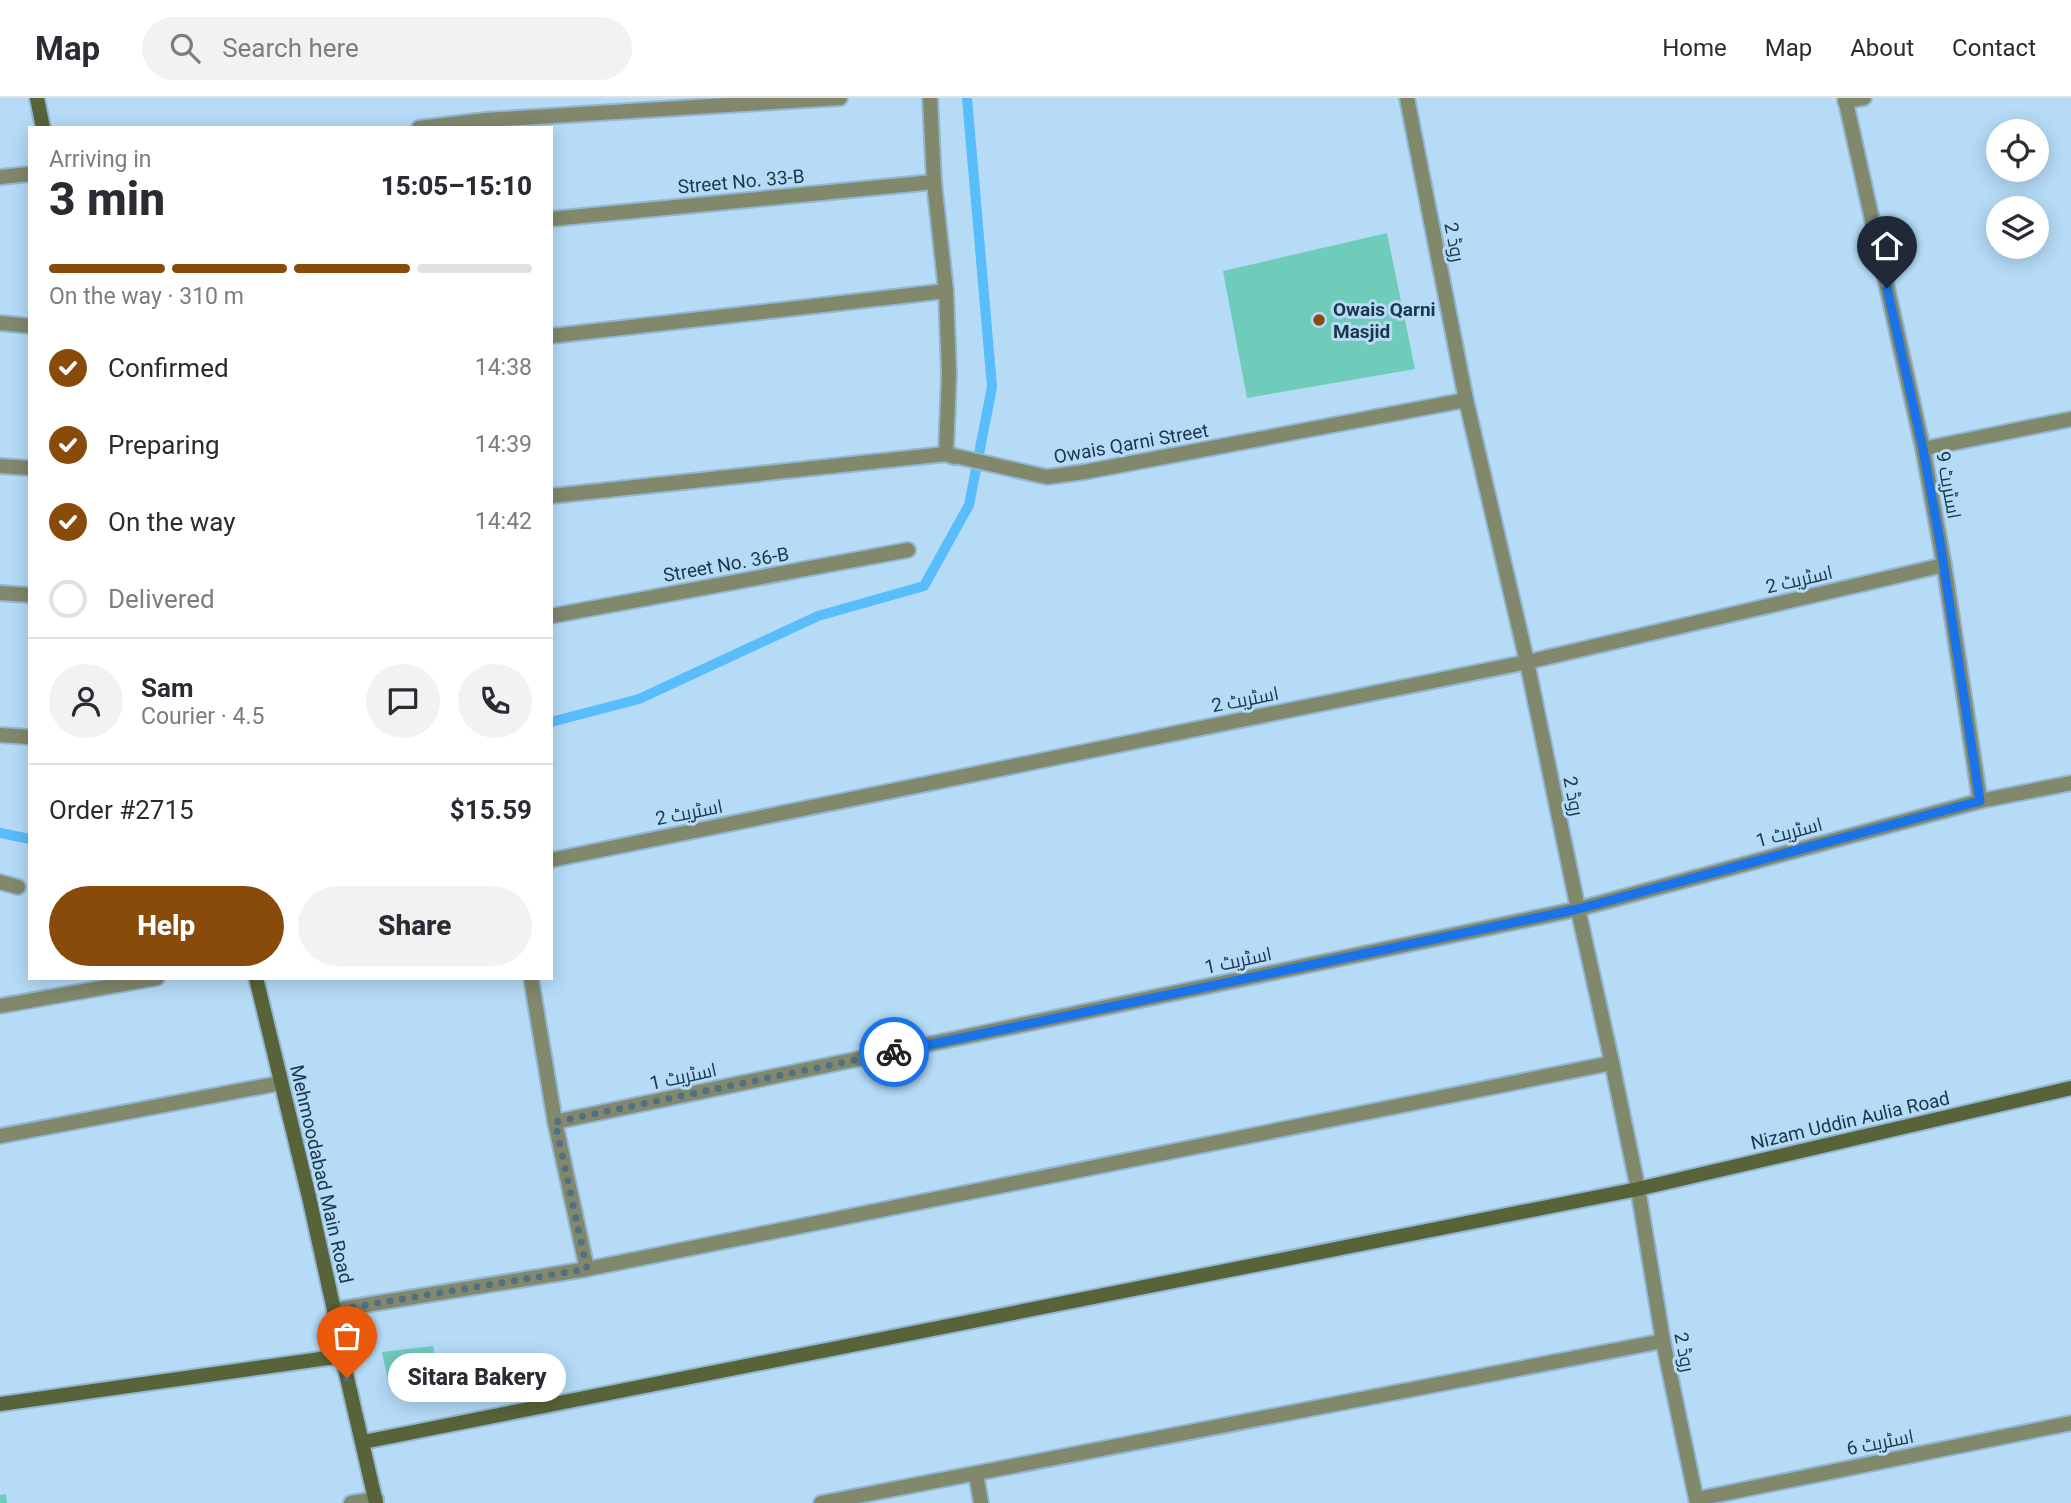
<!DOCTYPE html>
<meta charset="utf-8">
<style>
:root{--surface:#fff;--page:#f2f2f3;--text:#2b2b33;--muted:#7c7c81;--line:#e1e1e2;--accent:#884b09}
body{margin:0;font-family:Roboto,Cairo,sans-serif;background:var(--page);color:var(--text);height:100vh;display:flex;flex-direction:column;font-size:26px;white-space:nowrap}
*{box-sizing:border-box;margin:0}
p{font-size:23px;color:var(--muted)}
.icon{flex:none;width:38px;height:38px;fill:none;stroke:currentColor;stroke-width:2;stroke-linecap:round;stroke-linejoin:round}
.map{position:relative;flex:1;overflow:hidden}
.drawer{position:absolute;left:28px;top:28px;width:525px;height:854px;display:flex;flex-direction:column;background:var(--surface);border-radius:0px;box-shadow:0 4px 18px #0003}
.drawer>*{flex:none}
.tools{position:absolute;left:1986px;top:21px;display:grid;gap:14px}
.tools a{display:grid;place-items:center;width:63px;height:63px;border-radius:50%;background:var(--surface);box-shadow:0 4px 18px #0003;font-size:35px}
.pin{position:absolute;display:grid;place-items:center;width:60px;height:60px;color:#fff;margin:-72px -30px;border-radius:50% 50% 50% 0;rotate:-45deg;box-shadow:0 0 7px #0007}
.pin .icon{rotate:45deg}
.courier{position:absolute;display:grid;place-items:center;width:70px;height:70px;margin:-35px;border:5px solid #1a73e8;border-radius:50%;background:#fff;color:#222;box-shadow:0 2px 9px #0007}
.bubble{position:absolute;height:49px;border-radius:24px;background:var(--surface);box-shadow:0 4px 18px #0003;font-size:23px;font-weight:800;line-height:49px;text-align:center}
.summary em{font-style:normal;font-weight:800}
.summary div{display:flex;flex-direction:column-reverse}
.summary{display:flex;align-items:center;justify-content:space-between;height:119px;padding:0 21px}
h1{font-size:46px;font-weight:800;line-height:52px}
.bar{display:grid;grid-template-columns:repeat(4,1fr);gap:10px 7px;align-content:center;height:84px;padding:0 21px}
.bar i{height:9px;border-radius:5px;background:var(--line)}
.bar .current{background:var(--accent)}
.bar p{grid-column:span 4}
.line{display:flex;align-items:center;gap:18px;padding:0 21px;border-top:2px solid var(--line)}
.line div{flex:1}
.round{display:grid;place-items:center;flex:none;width:74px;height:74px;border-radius:37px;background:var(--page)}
ol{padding:0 21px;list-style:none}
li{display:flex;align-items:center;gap:21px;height:77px}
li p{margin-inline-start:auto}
li .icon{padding:7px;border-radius:50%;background:var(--accent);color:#fff;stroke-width:4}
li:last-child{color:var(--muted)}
li i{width:38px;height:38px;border:4px solid var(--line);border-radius:50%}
.primary-button{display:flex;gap:14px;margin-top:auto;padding:14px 21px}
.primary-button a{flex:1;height:80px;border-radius:42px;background:var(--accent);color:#fff;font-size:28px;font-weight:800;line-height:80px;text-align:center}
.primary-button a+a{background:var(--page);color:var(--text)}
header{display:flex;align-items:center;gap:42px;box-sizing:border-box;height:98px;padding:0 35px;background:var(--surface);border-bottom:2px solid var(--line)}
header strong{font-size:33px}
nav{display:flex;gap:38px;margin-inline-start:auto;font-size:24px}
.search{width:490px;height:63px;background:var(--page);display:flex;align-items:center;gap:18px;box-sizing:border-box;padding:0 24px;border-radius:38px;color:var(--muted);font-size:26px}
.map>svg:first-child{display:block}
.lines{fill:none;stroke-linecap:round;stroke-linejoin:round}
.stream{stroke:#59bcfb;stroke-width:10}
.building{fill:#6fccba}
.street-casing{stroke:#93b7d1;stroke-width:18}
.secondary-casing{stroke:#93b7d1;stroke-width:18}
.street{stroke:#81886c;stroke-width:14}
.secondary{stroke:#596339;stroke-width:14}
.done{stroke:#517086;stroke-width:7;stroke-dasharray:0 12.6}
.route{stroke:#1a73e8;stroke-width:9}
.poi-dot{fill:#884b09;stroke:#b5dbf7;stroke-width:2.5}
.labels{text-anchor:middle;stroke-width:6;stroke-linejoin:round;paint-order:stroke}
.street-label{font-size:19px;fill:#1b3749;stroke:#b5dbf7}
.poi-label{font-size:19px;font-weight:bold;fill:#1b3749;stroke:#b5dbf7;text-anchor:start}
</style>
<header>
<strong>Map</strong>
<div class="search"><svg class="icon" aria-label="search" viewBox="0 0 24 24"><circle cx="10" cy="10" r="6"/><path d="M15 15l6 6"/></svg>Search here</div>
<nav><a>Home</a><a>Map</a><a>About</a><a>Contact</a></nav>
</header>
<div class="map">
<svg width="2071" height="1405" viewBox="0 0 2071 1405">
<rect width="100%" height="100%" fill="#b5dbf7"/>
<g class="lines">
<g class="stream">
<path d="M551 624 639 601 818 518 924 488 969 407 992 289 967 0"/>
<path d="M0 735 30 741"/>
</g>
</g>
<g class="building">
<path d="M1387 135 1415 271 1247 300 1223 173Z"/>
<path d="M433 1248 441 1285 390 1292 382 1254Z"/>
<path d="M6 1396 7 1405H0V1397Z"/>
</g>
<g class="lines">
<defs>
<g id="street">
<path d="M930 0 934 84 946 193 949 276 946 356 954 359"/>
<path d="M1407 0 1466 302 1527 564 1578 811 1612 965 1638 1091 1663 1243 1697 1405"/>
<path d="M1845 0 1923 351 1944 467 1980 703"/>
<path d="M1845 3 1864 0"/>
<path d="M419 30 486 22 840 0"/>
<path d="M0 79 30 76"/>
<path d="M551 121 934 84"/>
<path d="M0 225 30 228"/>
<path d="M551 238 946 193"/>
<path d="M1923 351 2071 321"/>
<path d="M0 368 30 370"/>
<path d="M551 398 946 356 1047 379 1084 374 1466 302"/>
<path d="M0 495 30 497"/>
<path d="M551 518 908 452"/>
<path d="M0 637 30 639"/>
<path d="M551 762 1527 564 1944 467"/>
<path d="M0 784 18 789"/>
<path d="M531 880 555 1024 587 1171"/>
<path d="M0 908 157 880"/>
<path d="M555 1024 1578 811 1980 703 2071 685"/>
<path d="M0 1038 281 985"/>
<path d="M334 1212 587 1171 1612 965"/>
<path d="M976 1376 981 1405"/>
<path d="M1697 1401 2071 1325"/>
<path d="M351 1405 376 1401"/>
<path d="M821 1405 1663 1243"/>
</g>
<g id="secondary">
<path d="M37 0 43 30"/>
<path d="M256 880 309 1099 334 1212 342 1258 376 1405"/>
<path d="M0 1306 342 1258"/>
<path d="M363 1344 1638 1091 2071 990"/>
</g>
</defs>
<use href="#street" class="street-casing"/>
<use href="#secondary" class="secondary-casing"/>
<use href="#street" class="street"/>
<use href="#secondary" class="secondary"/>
</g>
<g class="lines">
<path class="done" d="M347 1280 334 1212 587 1171 555 1024 894 954"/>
<path class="route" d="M894 954 1578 811 1980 703 1940 444 1923 351 1887 190"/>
</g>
<circle class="poi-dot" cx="1319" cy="222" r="7"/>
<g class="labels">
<g class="street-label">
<text transform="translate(741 83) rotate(-5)" y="7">Street No. 33-B</text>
<text transform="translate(1455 144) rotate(79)" y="7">روڈ 2</text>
<text transform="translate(1131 345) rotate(-10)" y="7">Owais Qarni Street</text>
<text transform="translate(1949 387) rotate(80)" y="7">اسٹریٹ 9</text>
<text transform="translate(726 466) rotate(-10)" y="7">Street No. 36-B</text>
<text transform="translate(1799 481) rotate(-13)" y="7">اسٹریٹ 2</text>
<text transform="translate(1245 601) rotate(-11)" y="7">اسٹریٹ 2</text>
<text transform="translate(1574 698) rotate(79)" y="7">روڈ 2</text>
<text transform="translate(689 714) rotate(-11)" y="7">اسٹریٹ 2</text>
<text transform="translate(1789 734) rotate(-15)" y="7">اسٹریٹ 1</text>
<text transform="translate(1238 862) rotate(-12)" y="7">اسٹریٹ 1</text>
<text transform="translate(683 978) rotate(-12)" y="7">اسٹریٹ 1</text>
<text transform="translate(1850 1022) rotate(-13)" y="7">Nizam Uddin Aulia Road</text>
<text transform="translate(322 1076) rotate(77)" y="7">Mehmoodabad Main Road</text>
<text transform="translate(1685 1254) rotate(79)" y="7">روڈ 2</text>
<text transform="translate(1880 1344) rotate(-11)" y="7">اسٹریٹ 6</text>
</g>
<g class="poi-label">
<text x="1333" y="218">Owais Qarni<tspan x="1333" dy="22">Masjid</tspan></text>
</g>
</g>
</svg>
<div class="tools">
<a><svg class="icon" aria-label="locate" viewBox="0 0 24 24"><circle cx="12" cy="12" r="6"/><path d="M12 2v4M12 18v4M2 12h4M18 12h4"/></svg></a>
<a><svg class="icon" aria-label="layers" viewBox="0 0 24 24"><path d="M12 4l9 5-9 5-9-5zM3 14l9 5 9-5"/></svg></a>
</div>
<div class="pin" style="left:347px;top:1280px;background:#ea580c"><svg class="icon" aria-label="bag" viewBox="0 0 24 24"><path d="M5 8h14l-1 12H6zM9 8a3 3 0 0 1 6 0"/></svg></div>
<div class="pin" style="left:1887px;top:190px;background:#1f2937"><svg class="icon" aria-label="home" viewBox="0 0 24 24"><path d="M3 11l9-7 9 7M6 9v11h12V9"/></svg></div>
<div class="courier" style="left:894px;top:954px"><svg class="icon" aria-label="bike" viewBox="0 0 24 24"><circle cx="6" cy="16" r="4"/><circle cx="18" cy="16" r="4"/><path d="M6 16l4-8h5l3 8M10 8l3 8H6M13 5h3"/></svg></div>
<div class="bubble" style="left:388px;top:1255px;width:178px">Sitara Bakery</div>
<section class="drawer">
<div class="summary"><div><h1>3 min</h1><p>Arriving in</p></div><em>15:05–15:10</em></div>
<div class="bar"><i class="current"></i><i class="current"></i><i class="current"></i><i></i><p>On the way · 310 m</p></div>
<ol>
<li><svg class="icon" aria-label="check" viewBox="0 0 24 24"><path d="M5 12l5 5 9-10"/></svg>Confirmed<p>14:38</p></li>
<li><svg class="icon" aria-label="check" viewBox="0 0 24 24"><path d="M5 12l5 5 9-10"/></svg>Preparing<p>14:39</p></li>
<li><svg class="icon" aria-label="check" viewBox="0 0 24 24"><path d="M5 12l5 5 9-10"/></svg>On the way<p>14:42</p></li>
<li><i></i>Delivered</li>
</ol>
<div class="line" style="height:126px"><a class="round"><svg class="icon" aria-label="person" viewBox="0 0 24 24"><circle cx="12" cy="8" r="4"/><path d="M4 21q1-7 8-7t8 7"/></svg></a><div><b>Sam</b><p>Courier · 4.5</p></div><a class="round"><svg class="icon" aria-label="chat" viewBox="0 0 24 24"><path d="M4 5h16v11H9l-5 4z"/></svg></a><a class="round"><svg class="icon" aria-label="phone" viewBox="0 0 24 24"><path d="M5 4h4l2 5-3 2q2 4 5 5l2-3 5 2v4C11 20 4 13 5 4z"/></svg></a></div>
<div class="line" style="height:91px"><div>Order #2715</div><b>$15.59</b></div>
<div class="primary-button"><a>Help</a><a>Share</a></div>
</section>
</div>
